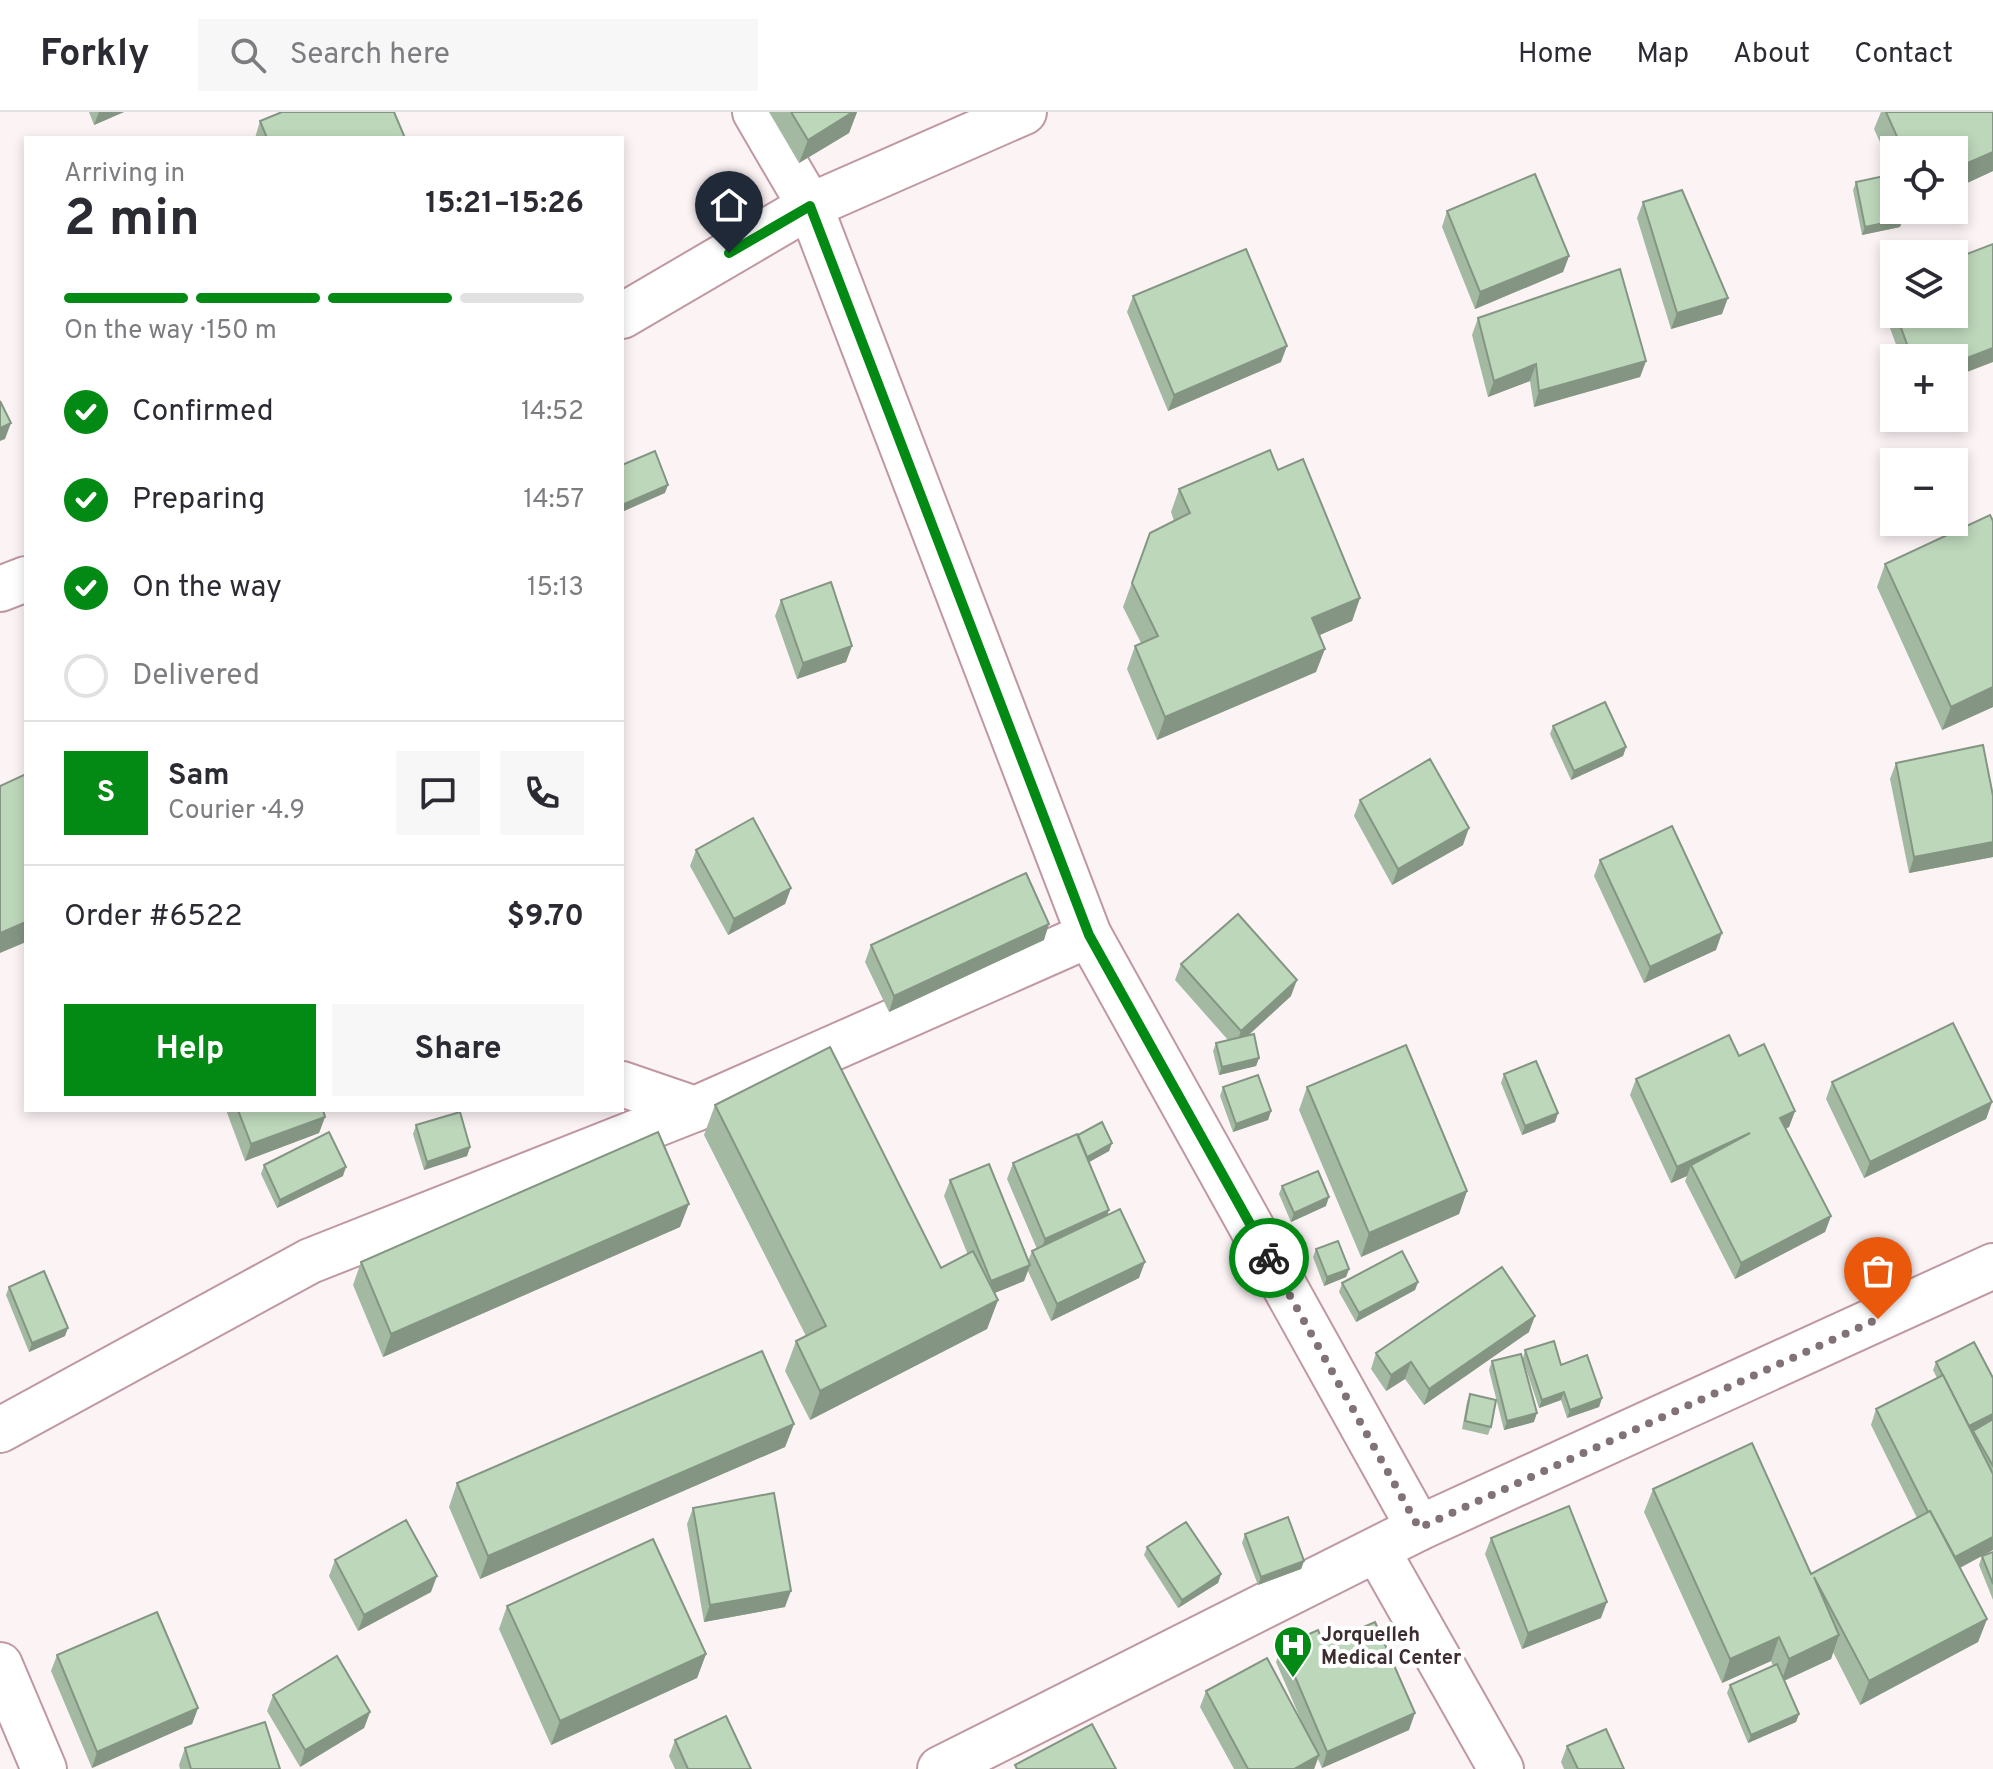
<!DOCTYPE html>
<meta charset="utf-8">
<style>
:root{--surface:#fff;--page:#f7f7f7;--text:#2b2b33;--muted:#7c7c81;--line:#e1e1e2;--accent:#038a14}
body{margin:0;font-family:Overpass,sans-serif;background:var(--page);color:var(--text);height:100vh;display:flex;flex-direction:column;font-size:30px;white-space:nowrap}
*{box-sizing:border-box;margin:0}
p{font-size:26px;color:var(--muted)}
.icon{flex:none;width:44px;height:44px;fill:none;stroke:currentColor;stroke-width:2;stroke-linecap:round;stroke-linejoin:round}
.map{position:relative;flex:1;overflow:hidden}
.panel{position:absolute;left:24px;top:24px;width:600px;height:976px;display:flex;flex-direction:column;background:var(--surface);border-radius:0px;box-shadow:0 4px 12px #0003}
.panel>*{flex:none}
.buttons{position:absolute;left:1880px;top:24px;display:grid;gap:16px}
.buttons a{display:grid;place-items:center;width:88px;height:88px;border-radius:0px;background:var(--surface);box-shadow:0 4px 12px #0003;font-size:40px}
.pin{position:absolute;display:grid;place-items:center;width:68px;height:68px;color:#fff;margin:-82px -34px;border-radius:50% 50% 50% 0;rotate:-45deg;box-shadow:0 0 8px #0007}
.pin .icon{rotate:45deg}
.courier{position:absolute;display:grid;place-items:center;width:80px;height:80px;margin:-40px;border:6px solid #038a14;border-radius:50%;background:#fff;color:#222;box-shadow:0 2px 10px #0007}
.headline em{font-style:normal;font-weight:700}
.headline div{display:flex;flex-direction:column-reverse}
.headline{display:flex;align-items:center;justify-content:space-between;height:136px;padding:0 40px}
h1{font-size:52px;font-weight:700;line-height:60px}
.bar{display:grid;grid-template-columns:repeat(4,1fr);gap:12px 8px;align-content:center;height:96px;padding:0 40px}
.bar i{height:10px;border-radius:6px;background:var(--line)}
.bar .selected{background:var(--accent)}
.bar p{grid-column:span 4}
.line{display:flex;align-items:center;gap:20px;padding:0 40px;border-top:2px solid var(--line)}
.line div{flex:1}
.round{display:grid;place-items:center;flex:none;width:84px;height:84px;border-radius:0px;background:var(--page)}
ol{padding:0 40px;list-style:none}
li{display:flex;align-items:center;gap:24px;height:88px}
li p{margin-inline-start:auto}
li .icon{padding:8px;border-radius:50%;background:var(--accent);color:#fff;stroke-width:4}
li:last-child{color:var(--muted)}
li i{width:44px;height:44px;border:4px solid var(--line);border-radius:50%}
.action{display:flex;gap:16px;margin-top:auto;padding:16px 40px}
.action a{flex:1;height:92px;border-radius:0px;background:var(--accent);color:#fff;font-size:32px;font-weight:700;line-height:92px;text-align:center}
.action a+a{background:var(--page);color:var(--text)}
header{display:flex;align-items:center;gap:48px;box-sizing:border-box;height:112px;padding:0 40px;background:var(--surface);border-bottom:2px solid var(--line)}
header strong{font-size:38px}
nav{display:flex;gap:44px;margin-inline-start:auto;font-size:28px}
.search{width:560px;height:72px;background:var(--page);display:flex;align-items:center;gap:20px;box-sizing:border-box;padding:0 28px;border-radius:0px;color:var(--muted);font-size:30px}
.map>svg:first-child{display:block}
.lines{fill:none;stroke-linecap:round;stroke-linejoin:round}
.minor-casing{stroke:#bf98a2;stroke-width:48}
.minor{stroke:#fff;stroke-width:44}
.wall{fill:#a3b9a1}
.shaded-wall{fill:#849683}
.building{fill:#bdd7bb;stroke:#849683;stroke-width:2}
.done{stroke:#807276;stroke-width:8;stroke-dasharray:0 14.4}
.route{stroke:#038a14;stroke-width:10}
.labels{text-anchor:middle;stroke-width:8;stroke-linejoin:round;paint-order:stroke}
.poi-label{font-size:20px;font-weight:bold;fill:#3d2d31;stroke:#fff;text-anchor:start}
</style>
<header>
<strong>Forkly</strong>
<div class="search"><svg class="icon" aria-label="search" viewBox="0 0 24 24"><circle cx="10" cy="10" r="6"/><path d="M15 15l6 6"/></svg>Search here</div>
<nav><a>Home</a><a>Map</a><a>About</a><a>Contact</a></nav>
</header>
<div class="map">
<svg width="1993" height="1657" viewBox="0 0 1993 1657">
<rect width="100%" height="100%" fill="#fcf3f5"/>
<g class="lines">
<defs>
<g id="minor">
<path d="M755 0 810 94 1089 823 1419 1416"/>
<path d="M622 204 810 94 1024 0"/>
<path d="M0 477 26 467"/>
<path d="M622 972 695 997 1089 823"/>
<path d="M0 1318 310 1149 695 997"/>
<path d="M1377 1438 1501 1657"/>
<path d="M0 1553 44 1657"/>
<path d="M940 1657 1419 1416 1993 1154"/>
</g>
</defs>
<use href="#minor" class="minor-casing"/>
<use href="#minor" class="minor"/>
</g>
<g class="wall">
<path d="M89 0H124L94 13Z"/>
<path d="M769 0H857L849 21 799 51Z"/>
<path d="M1881 0H1993V59L1954 77V38H1894V61L1874 17Z"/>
<path d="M260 9 405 26H255Z"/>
<path d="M1856 70 1900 115 1862 123 1853 78Z"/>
<path d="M1643 90 1722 202 1671 217 1637 106Z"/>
<path d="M1447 99 1569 144 1563 160 1475 197 1442 115Z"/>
<path d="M1894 170V202H1954V246H1901L1880 189 1885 173Z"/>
<path d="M1133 184 1281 250 1168 299 1127 200Z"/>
<path d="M1478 206 1646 249 1640 265 1534 295 1530 269 1488 285 1472 223Z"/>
<path d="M1278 358 1360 486 1352 509 1319 523 1316 560 1157 628 1127 557 1135 534 1141 531 1123 495 1150 421 1174 409 1171 400 1179 377Z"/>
<path d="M1885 452 1993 595 1942 618 1877 475Z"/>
<path d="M781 488 846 550 797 567 775 504Z"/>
<path d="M1553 614 1626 635 1623 644 1571 668 1550 622Z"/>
<path d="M1896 651 1993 684V745L1909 761 1890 667Z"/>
<path d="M1360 688 1463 733 1392 773 1354 704Z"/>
<path d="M696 738 791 776 785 792 728 823 690 754Z"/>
<path d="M1600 748 1716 838 1644 871 1594 764Z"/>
<path d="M1044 828 889 900 865 850 871 833Z"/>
<path d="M1181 852 1291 884 1249 923 1259 946 1256 954 1219 963 1213 939 1216 931 1228 928 1175 868Z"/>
<path d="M1739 944 1795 999 1789 1015 1785 1017 1831 1104 1825 1120 1735 1167 1685 1069 1687 1064 1671 1071 1630 983 1636 967Z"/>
<path d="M1504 962 1558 1001 1555 1010 1522 1023 1501 971Z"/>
<path d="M1832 970 1992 990 1986 1007 1864 1066 1826 987Z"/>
<path d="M1223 975 1271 999 1268 1008 1233 1020 1220 984Z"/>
<path d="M1307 975 1467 1079 1459 1102 1361 1145 1299 998Z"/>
<path d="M715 993 941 1156 968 1143 944 1084 950 1068 1028 1149 1032 1139 1037 1137 1007 1067 1013 1051 1112 1031 1109 1039 1089 1050 1108 1103 1139 1166 1051 1209 1028 1159 1024 1169 994 1181 998 1188 987 1217 810 1308 785 1259 796 1229 806 1224 704 1023Z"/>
<path d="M226 998H323L325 1005 319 1021 245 1049Z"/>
<path d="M416 1013 470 1035 467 1044 424 1058 413 1022Z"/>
<path d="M264 1053 343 1064 277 1096 261 1062Z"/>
<path d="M1282 1074 1326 1094 1291 1110 1279 1082Z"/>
<path d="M680 1115 383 1245 353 1173 361 1150Z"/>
<path d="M1316 1137 1349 1157 1346 1165 1324 1174 1313 1145Z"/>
<path d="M1418 1170 1415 1178 1356 1210 1339 1180 1342 1171Z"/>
<path d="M9 1175 65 1224 29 1240 6 1183Z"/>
<path d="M1529 1220 1424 1293 1405 1267 1386 1279 1371 1257 1376 1241Z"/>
<path d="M1525 1238 1561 1253 1602 1286 1599 1295 1567 1306 1561 1288 1539 1296 1524 1251 1534 1310 1504 1318 1489 1258 1492 1249 1523 1246Z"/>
<path d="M1936 1250 1993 1266V1438L1960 1456 1987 1507 1978 1530 1860 1593 1833 1540 1831 1547 1784 1569 1799 1602 1796 1610 1748 1631 1727 1581 1730 1573 1773 1554 1771 1549 1722 1571 1644 1400 1653 1377 1811 1462 1917 1406 1871 1313 1876 1297 1937 1266 1933 1258Z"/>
<path d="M1470 1282 1491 1315 1488 1323 1462 1317 1467 1290Z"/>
<path d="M794 1312 785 1335 480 1467 449 1395 457 1371Z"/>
<path d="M693 1396 785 1495 704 1510 687 1412Z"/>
<path d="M1245 1422 1304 1449 1301 1457 1258 1473 1242 1431Z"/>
<path d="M1491 1426 1601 1506 1522 1537 1485 1442Z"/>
<path d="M1147 1435 1221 1462 1218 1471 1178 1496 1144 1443Z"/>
<path d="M1993 1440V1488L1979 1453 1982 1444Z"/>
<path d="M335 1448 431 1480 358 1519 329 1464Z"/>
<path d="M507 1494 706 1542 697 1566 551 1633 499 1517Z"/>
<path d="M1324 1532 1409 1618 1322 1656 1318 1647 1314 1657H1234L1200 1595 1206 1579 1304 1615 1276 1550 1282 1534Z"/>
<path d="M57 1543 198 1596 192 1612 92 1656 51 1559Z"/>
<path d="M273 1583 370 1600 364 1616 300 1655 267 1599Z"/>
<path d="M675 1628 751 1657H675L669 1644Z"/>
<path d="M1567 1634 1624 1657H1564L1561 1650Z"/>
<path d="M185 1636 280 1657H180L179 1653Z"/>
</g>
<g class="shaded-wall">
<path d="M99 0H124L94 13Z"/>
<path d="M853 0H857L849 21 799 51 808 28Z"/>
<path d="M1993 40V59L1954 77V57Z"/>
<path d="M1903 107 1900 115 1862 123 1865 115Z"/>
<path d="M1569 144 1563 160 1475 197 1480 180Z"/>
<path d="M1728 186 1722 202 1671 217 1677 201Z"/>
<path d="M1287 234 1281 250 1168 299 1174 283Z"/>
<path d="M1993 236V250L1954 265V251Z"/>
<path d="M1646 249 1640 265 1534 295 1539 279Z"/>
<path d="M1536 252 1530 269 1488 285 1494 269Z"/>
<path d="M11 311 5 327 0 329V316Z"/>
<path d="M668 373 665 381 622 400V393Z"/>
<path d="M1360 486 1352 509 1304 530 1312 506Z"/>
<path d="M852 534 846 550 797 567 803 551Z"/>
<path d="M1325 537 1316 560 1157 628 1165 605Z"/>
<path d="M1993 575V595L1942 618 1951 595Z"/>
<path d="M1626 635 1623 644 1571 668 1574 659Z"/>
<path d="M1469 716 1463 733 1392 773 1398 757Z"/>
<path d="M1993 730V745L1909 761 1914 745Z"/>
<path d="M791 776 785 792 728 823 734 807Z"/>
<path d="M26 810V830L0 841V821Z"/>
<path d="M1049 812 1044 828 889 900 894 884Z"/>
<path d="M1722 821 1716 838 1644 871 1650 855Z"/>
<path d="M1297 868 1291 884 1235 935 1241 919Z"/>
<path d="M1259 946 1256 954 1219 963 1222 955Z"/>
<path d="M1992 990 1986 1007 1864 1066 1870 1050Z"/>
<path d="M1271 999 1268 1008 1233 1020 1236 1012Z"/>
<path d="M1795 999 1789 1015 1774 1023 1780 1006Z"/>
<path d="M1558 1001 1555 1010 1522 1023 1525 1014Z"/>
<path d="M325 1005 319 1021 245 1049 251 1032Z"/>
<path d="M1750 1021 1691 1053 1687 1064 1671 1071 1677 1055Z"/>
<path d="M1112 1031 1109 1039 1084 1053 1087 1045Z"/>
<path d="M470 1035 467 1044 424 1058 427 1050Z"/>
<path d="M346 1055 343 1064 277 1096 280 1088Z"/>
<path d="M1467 1079 1459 1102 1361 1145 1369 1121Z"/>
<path d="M1329 1085 1326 1094 1291 1110 1294 1101Z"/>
<path d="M689 1092 680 1115 383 1245 391 1222Z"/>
<path d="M1109 1098 1103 1115 1039 1143 1045 1127Z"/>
<path d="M1831 1104 1825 1120 1735 1167 1741 1151Z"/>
<path d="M1145 1150 1139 1166 1051 1209 1057 1192Z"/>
<path d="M1030 1153 1024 1169 985 1185 991 1169Z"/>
<path d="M1349 1157 1346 1165 1324 1174 1327 1165Z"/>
<path d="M1418 1170 1415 1178 1356 1210 1359 1201Z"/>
<path d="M998 1188 987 1217 810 1308 820 1279Z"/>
<path d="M1535 1204 1529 1220 1424 1293 1429 1277Z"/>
<path d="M68 1216 65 1224 29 1240 32 1231Z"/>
<path d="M1411 1250 1405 1267 1386 1279 1391 1263Z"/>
<path d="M1564 1280 1561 1288 1539 1296 1542 1288Z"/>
<path d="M1602 1286 1599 1295 1567 1306 1570 1298Z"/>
<path d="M1537 1301 1534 1310 1504 1318 1507 1309Z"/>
<path d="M1993 1302V1308L1966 1322 1969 1314Z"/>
<path d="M794 1312 785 1335 480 1467 488 1444Z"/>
<path d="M1993 1425V1438L1946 1463 1952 1447Z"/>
<path d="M1304 1449 1301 1457 1258 1473 1261 1465Z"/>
<path d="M1221 1462 1218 1471 1178 1496 1182 1488Z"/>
<path d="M437 1464 431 1480 358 1519 364 1503Z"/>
<path d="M791 1479 785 1495 704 1510 710 1493Z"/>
<path d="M1607 1490 1601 1506 1522 1537 1528 1521Z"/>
<path d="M1987 1507 1978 1530 1860 1593 1869 1569Z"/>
<path d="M1839 1523 1831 1547 1781 1570 1789 1547Z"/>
<path d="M1779 1525 1771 1549 1722 1571 1730 1547Z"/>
<path d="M706 1542 697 1566 551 1633 560 1609Z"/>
<path d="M198 1596 192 1612 92 1656 97 1640Z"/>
<path d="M370 1600 364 1616 300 1655 305 1638Z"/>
<path d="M1415 1601 1409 1618 1322 1656 1327 1640Z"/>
<path d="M1799 1602 1796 1610 1748 1631 1751 1623Z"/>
<path d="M1319 1643 1314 1657H1294Z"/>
</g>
<g class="building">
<path d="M282 0H394L405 26H267L260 9Z"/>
<path d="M791 0H853L808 28Z"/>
<path d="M1886 0H1993V40L1954 57V38H1903Z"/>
<path d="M1535 62 1569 144 1480 180 1447 99Z"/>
<path d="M1894 62V98H1902L1903 107 1865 115 1856 70Z"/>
<path d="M1682 78 1728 186 1677 201 1643 90Z"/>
<path d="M1993 132V236L1954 251V246H1912L1896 202H1954V147Z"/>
<path d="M1246 137 1287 234 1174 283 1133 184Z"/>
<path d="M1620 157 1646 249 1539 279 1536 252 1494 269 1478 206Z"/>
<path d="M1894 170V196L1885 173Z"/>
<path d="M0 289 11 311 0 316Z"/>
<path d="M1270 338 1278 358 1303 347 1360 486 1312 506 1325 537 1165 605 1135 534 1158 524 1132 471 1150 421 1190 401 1179 377Z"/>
<path d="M655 339 668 373 622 393V353Z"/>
<path d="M1990 403 1993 409V575L1951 595 1885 452Z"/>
<path d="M831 470 852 534 803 551 781 488Z"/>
<path d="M1605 590 1626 635 1574 659 1553 614Z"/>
<path d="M1983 633 1993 684V730L1914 745 1896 651Z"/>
<path d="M1430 647 1469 716 1398 757 1360 688Z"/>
<path d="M26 662V810L0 821V674Z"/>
<path d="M753 706 791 776 734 807 696 738Z"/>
<path d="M1672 714 1722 821 1650 855 1600 748Z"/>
<path d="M1026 761 1049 812 894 884 871 833Z"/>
<path d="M1238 802 1297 868 1241 919 1181 852Z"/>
<path d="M1953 911 1992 990 1870 1050 1832 970Z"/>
<path d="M1254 922 1259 946 1222 955 1216 931Z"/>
<path d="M1729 923 1739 944 1764 932 1795 999 1780 1006 1831 1104 1741 1151 1691 1053 1750 1021 1677 1055 1636 967Z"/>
<path d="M1406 933 1467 1079 1369 1121 1307 975Z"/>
<path d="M830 935 941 1156 973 1139 998 1188 820 1279 796 1229 826 1214 715 993Z"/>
<path d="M1536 949 1558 1001 1525 1014 1504 962Z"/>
<path d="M1258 963 1271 999 1236 1012 1223 975Z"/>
<path d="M238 998H323L325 1005 251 1032Z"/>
<path d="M460 1000 470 1035 427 1050 416 1013Z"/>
<path d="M1102 1010 1112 1031 1087 1045 1078 1023Z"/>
<path d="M329 1020 346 1055 280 1088 264 1053Z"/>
<path d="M658 1020 689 1092 391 1222 361 1150Z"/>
<path d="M1077 1022 1109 1098 1045 1127 1013 1051Z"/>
<path d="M989 1052 1030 1153 991 1169 950 1068Z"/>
<path d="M1318 1059 1329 1085 1294 1101 1282 1074Z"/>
<path d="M1120 1097 1145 1150 1057 1192 1032 1139Z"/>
<path d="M1338 1129 1349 1157 1327 1165 1316 1137Z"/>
<path d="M1402 1139 1418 1170 1359 1201 1342 1171Z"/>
<path d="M1502 1155 1535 1204 1429 1277 1411 1250 1391 1263 1376 1241Z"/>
<path d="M44 1159 68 1216 32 1231 9 1175Z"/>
<path d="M1554 1229 1561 1253 1587 1243 1602 1286 1570 1298 1564 1280 1542 1288 1525 1238Z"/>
<path d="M1974 1230 1993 1266V1302L1969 1314 1936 1250Z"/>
<path d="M762 1239 794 1312 488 1444 457 1371Z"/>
<path d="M1521 1242 1537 1301 1507 1309 1492 1249Z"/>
<path d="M1943 1263 1993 1362V1425L1955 1445 1930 1399 1928 1400 1876 1297Z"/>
<path d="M1470 1282 1496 1288 1491 1315 1465 1309Z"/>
<path d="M1993 1307V1354L1973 1319Z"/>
<path d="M1752 1331 1811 1462 1930 1399 1987 1507 1869 1569 1814 1465 1839 1523 1789 1547 1779 1525 1730 1547 1653 1377Z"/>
<path d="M774 1381 791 1479 710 1493 693 1396Z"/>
<path d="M1569 1394 1607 1490 1528 1521 1491 1426Z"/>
<path d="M1288 1405 1304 1449 1261 1465 1245 1422Z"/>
<path d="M406 1408 437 1464 364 1503 335 1448Z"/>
<path d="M1186 1410 1221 1462 1182 1488 1147 1435Z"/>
<path d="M653 1427 706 1542 560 1609 507 1494Z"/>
<path d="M1993 1440V1472L1982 1444Z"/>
<path d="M157 1500 198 1596 97 1640 57 1543Z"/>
<path d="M1375 1510 1415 1601 1327 1640 1282 1534 1318 1518 1324 1532Z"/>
<path d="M337 1544 370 1600 305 1638 273 1583Z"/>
<path d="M1267 1546 1319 1643 1294 1657H1248L1206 1579Z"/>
<path d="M1777 1552 1799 1602 1751 1623 1730 1573Z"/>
<path d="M726 1604 751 1657H688L675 1628Z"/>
<path d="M265 1610 280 1657H191L185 1636Z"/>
<path d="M1092 1612 1116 1657H1017L1015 1653Z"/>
<path d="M1606 1617 1624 1657H1578L1567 1634Z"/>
</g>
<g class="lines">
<path class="done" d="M1269 1146 1419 1416 1878 1207"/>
<path class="route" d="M729 141 810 94 1089 823 1269 1146"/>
</g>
<defs>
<symbol id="hospital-pin" viewBox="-11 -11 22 30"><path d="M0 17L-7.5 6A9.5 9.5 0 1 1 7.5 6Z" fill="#038a14" stroke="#fff"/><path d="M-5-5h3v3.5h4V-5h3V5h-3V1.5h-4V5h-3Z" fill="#fff"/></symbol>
</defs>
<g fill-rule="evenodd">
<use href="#hospital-pin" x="1271" y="1511" width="44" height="60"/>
</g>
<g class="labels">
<g class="poi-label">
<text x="1321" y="1529">Jorquelleh<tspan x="1321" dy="23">Medical Center</tspan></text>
</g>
</g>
</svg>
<div class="buttons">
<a><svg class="icon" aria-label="locate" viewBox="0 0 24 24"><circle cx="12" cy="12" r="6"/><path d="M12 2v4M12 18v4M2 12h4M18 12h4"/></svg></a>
<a><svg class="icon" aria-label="layers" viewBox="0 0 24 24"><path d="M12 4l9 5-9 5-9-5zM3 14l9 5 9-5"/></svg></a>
<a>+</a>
<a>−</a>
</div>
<div class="pin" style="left:1878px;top:1207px;background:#ea580c"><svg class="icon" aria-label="bag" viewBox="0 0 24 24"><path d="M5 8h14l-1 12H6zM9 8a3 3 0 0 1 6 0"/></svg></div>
<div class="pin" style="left:729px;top:141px;background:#1f2937"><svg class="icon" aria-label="home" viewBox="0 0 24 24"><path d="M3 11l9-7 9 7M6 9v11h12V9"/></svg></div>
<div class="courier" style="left:1269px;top:1146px"><svg class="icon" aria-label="bike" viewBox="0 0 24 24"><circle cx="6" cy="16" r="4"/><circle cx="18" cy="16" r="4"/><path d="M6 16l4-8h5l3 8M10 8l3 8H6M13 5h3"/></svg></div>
<section class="panel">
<div class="headline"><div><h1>2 min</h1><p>Arriving in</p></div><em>15:21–15:26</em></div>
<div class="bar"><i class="selected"></i><i class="selected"></i><i class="selected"></i><i></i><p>On the way · 150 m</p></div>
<ol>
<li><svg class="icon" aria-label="check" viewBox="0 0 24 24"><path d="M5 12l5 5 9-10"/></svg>Confirmed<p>14:52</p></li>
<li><svg class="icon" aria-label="check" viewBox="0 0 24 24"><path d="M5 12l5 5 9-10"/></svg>Preparing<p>14:57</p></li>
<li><svg class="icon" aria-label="check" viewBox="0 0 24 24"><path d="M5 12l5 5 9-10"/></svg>On the way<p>15:13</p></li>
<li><i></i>Delivered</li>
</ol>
<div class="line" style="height:144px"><b class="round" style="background:var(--accent);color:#fff">S</b><div><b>Sam</b><p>Courier · 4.9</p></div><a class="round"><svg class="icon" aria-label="chat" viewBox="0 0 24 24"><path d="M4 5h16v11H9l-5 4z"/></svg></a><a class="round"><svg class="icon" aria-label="phone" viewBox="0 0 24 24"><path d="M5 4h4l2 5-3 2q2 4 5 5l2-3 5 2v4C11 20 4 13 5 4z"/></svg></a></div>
<div class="line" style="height:104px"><div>Order #6522</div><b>$9.70</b></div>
<div class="action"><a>Help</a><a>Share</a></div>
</section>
</div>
